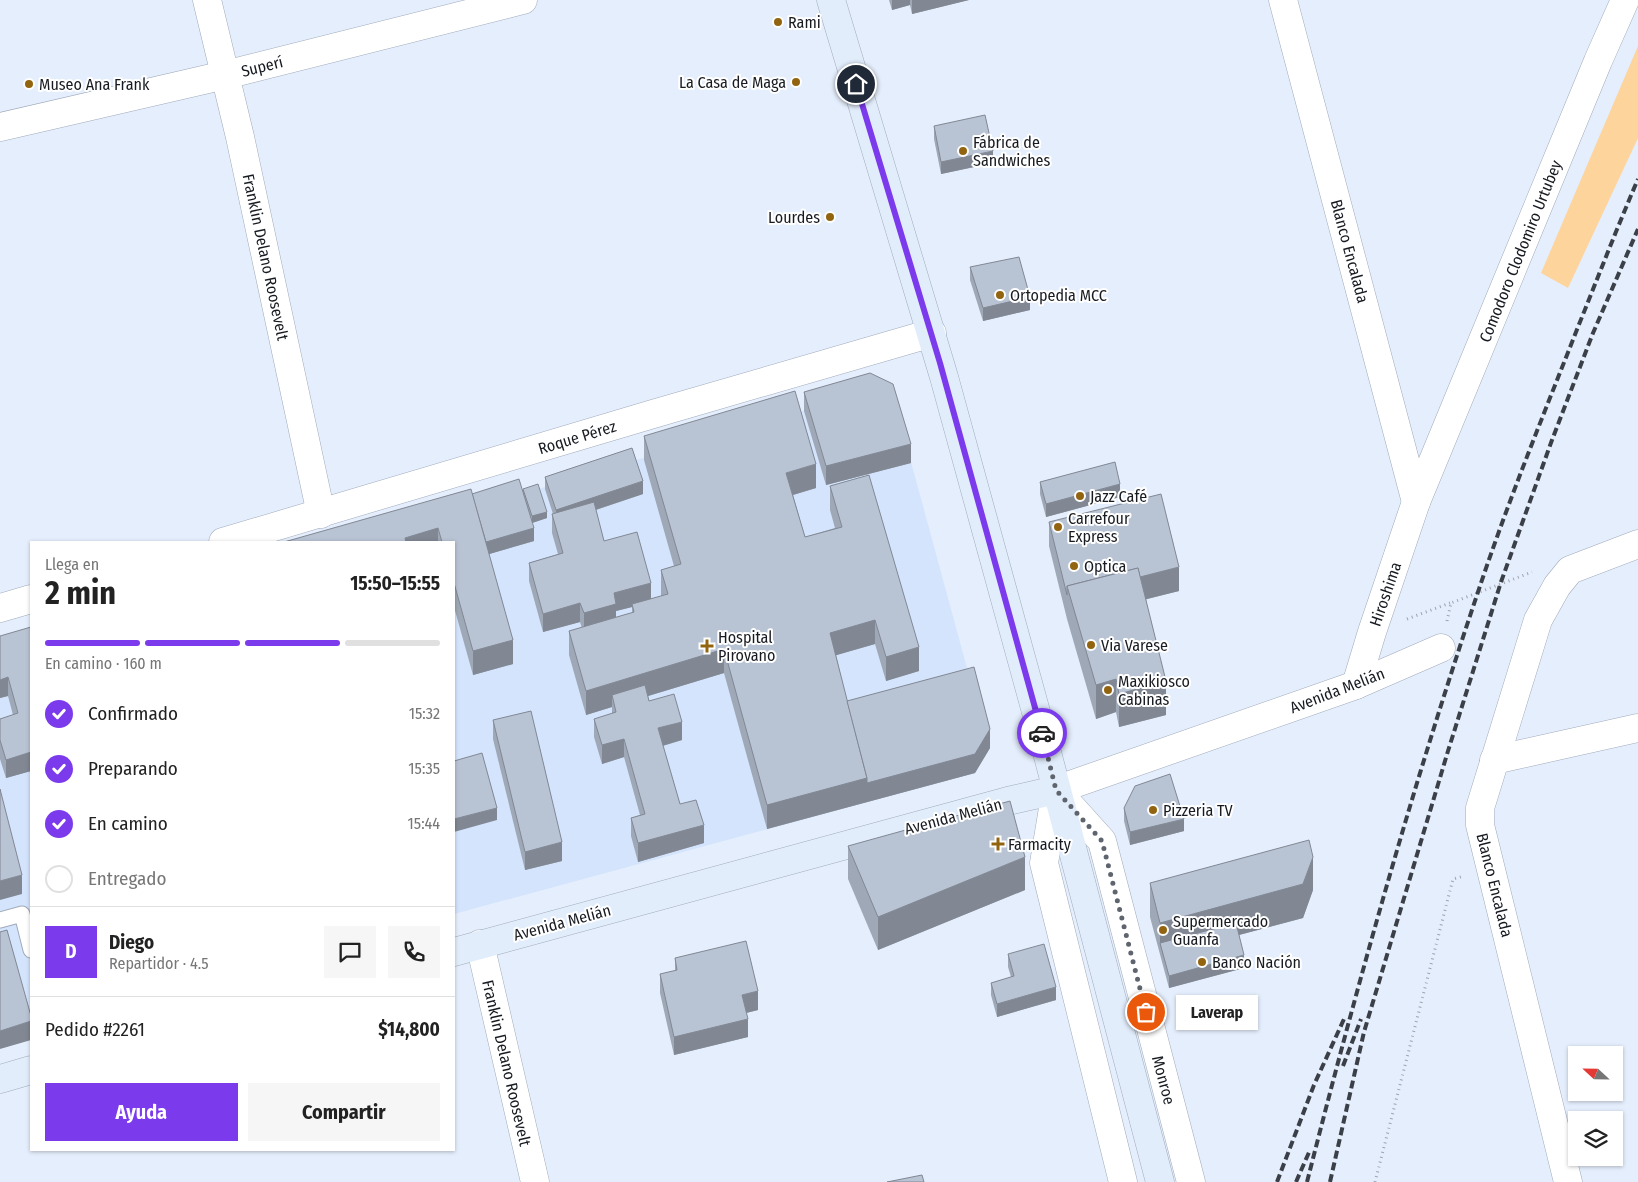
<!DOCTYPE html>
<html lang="es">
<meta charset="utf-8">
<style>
:root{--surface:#fff;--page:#f6f6f6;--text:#222;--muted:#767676;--line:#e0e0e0;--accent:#7c3aed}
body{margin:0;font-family:"Fira Sans Condensed",sans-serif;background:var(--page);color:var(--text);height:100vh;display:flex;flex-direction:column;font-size:19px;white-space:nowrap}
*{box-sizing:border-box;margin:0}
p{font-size:16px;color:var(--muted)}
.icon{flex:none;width:28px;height:28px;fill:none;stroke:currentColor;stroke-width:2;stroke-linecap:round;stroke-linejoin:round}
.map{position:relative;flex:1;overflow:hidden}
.side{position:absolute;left:30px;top:541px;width:425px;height:610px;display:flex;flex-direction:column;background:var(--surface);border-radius:0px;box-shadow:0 1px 4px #0004}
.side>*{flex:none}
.needle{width:32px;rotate:292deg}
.controls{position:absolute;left:1568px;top:1046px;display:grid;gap:10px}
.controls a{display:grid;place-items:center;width:55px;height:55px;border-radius:0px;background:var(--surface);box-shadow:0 1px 4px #0004;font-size:25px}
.pin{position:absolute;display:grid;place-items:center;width:42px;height:42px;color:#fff;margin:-21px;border:2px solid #fff;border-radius:50%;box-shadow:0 1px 5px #0007}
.courier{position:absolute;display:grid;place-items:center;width:50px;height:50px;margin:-25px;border:4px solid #7c3aed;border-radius:50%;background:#fff;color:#222;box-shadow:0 1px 6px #0007}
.bubble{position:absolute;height:35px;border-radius:0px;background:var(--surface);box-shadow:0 1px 4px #0004;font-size:16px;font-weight:700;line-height:35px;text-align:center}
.head em{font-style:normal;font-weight:700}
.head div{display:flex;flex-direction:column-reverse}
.head{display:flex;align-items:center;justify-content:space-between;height:85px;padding:0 15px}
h1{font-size:32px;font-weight:700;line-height:38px}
.bar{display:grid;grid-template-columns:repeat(4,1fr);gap:8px 5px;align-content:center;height:60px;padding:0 15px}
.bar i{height:6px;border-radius:4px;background:var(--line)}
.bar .on{background:var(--accent)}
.bar p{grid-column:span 4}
.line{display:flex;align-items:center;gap:12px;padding:0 15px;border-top:1px solid var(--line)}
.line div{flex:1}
.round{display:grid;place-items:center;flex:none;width:52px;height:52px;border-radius:0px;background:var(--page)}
ol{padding:0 15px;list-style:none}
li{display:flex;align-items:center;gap:15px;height:55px}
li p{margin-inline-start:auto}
li .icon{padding:5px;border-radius:50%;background:var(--accent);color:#fff;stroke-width:4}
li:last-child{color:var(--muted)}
li i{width:28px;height:28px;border:2px solid var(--line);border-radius:50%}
.primary-button{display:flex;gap:10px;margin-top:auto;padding:10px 15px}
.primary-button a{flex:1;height:58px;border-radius:0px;background:var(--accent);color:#fff;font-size:20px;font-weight:700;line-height:58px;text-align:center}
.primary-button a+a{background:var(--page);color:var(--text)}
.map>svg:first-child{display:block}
.built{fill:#d4e4fc}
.green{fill:#fdd49c}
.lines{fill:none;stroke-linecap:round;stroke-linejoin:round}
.lane-casing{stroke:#a0abbb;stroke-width:17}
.street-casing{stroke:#a0abbb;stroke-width:29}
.secondary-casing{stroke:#a0abbb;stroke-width:29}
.path{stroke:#9da4af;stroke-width:3;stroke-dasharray:1 4;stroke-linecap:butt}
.lane{stroke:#fff;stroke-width:15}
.street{stroke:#fff;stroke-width:28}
.secondary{stroke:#e2edfc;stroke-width:28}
.rail{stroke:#3b4048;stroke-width:4;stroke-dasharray:8 4;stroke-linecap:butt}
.wall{fill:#9ea8b6;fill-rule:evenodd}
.shaded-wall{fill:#818894}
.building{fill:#b8c3d4;stroke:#818894}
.done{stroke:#5f656e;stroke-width:5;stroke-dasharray:0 9}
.route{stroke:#7c3aed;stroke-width:6}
.poi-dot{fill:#926410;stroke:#fff;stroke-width:2}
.labels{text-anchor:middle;stroke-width:4;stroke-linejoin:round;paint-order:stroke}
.poi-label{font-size:16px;fill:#171b21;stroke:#fff;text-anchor:start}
.street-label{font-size:16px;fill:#171b21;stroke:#fff}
</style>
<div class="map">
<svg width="1638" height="1182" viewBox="0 0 1638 1182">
<rect width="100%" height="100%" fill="#e5eefc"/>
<g class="built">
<path d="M870 391 895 403 989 749 975 773 454 914V542H359Z"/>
<path d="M31 640V1029L0 1038V649Z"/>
</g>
<path class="green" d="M1638 46V138L1568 288 1541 273Z"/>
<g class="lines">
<defs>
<path id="lane" d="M0 920 22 914 31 950"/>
<g id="street">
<path d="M207 0 240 137 321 514"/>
<path d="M1283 0 1416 502"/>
<path d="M0 127 225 75 523 0"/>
<path d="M223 542 653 414 932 333"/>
<path d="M0 608 31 599"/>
<path d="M1356 685 1372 632 1416 502 1598 61 1625 0"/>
<path d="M1494 760 1638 728"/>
<path d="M1056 790 1102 841 1191 1182"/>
<path d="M1056 790 1356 685 1441 648"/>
<path d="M1056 790 1044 863 1123 1182"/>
<path d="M480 944 535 1182"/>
<path d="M1568 1182 1480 825V808L1538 620 1557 586 1570 570 1638 544"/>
</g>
<g id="secondary">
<path d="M831 0 944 377 1044 741 1160 1182"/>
<path d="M454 952 1008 801 1056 790"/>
<path d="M0 1079 31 1070"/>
</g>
</defs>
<use href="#lane" class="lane-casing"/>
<use href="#street" class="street-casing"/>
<use href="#secondary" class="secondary-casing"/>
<g class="path">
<path d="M1407 619 1450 603"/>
<path d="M1447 621 1451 603 1532 572"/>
<path d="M1375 1182 1453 879 1464 876"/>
</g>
<use href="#lane" class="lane"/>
<use href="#street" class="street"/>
<use href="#secondary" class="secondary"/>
<g class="rail">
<path d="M1343 1066 1361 1019"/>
<path d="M1277 1182 1314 1085 1344 1019"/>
<path d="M1296 1182 1310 1150"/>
<path d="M1307 1182C1357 985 1412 788 1477 595 1507 504 1543 416 1578 327 1598 277 1617 228 1638 179"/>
<path d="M1330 1182 1364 1032 1448 751 1501 582 1552 440 1593 333 1638 229"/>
</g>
</g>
<g class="wall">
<path d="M889 0H969L912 14 910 5 892 10Z"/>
<path d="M934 126 993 163 941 174 934 139Z"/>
<path d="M970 267 1030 310 983 321 970 280Z"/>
<path d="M804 392 911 463 826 485 804 411Z"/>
<path d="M644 436 816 488 793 495 805 537 835 528 830 510V486L919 671 886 681 875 644 836 655 847 701 990 748 975 773 767 829 724 673 648 696 649 701 682 740 663 746 680 804 704 843 638 862 631 836V818L640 815 624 757 602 764 594 737V719L612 714V707L586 715 569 655V631L582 628 580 622 543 632 529 581V563L558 554 552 533V514H553L545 489V477L643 494 596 510 604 541 651 599 661 596V570L674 566 644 460ZM632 607V613L616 617V611Z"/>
<path d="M1040 482 1120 497 1046 517 1040 494Z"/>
<path d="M523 489 547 518 532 523 534 541 489 554 513 664 473 675 454 607V542H284L472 494H523Z"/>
<path d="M1049 522 1179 591 1146 599 1166 715 1119 727 1116 712 1096 719 1067 619 1049 546Z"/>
<path d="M0 636 31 771 6 778 0 759V719L13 715 8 696 0 698Z"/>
<path d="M493 720 562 861 525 870 493 739Z"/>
<path d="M1124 808 1184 831 1130 845 1124 821Z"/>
<path d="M848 846 1025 890 878 950 848 879Z"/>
<path d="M1150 883 1313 890 1303 918 1239 935 1244 968 1169 988 1150 917Z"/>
<path d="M1008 954 1056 1000 997 1017 991 995V983L1011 977 1008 967Z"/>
<path d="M675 958 758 1010 746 1013 748 1037 674 1055 660 993V974L675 971Z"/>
</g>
<g class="shaded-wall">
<path d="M892 0H910V5L892 10Z"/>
<path d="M912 0H969L912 14Z"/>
<path d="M993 151V163L941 174V162Z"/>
<path d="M1030 297V310L983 321V308Z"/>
<path d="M911 444V463L826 485V466Z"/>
<path d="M816 464V488L786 497V473Z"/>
<path d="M643 481V494L556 523V510Z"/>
<path d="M1120 484V497L1046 517V504Z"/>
<path d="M547 512V518L532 523V516Z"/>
<path d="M438 528V542H405V538Z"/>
<path d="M534 528V541L486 555V542Z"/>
<path d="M1179 567V591L1076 617 1070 594Z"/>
<path d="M651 583V601L632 604V607L616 611V623L584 632V613L614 593Z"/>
<path d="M580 603V622L543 632V614Z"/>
<path d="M875 620V644L830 657V633Z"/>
<path d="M513 640V664L473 675V651Z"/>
<path d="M919 647V671L886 681V657Z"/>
<path d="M724 649V673L615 706 612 695V707L586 715V691Z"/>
<path d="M8 677V696L0 698V680Z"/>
<path d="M1116 679V712L1096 719V685Z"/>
<path d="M1166 681V715L1119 727V694Z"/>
<path d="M682 722V740L658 747V728Z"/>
<path d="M990 729V748L975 773 767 829V805Z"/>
<path d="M624 739V757L602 764V745Z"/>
<path d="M31 752V771L6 778V760Z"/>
<path d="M497 808V820L454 832V819Z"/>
<path d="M1184 819V831L1130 845V832Z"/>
<path d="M704 825V843L638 862V843Z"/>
<path d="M562 842V861L525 870V852Z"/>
<path d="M1025 857V890L878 950V917Z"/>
<path d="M1313 857V890L1303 918 1163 955 1160 943V956V923Z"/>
<path d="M22 875V894L0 900V881Z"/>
<path d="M1244 955V968L1169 988V976Z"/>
<path d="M1056 987V1000L997 1017V1004Z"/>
<path d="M758 991V1010L742 1014V995Z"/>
<path d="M748 1019V1037L674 1055V1037Z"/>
<path d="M31 1021V1040L0 1049V1031Z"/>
</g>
<g class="building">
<path d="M985 115 993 151 941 162 934 126Z"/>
<path d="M1019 257 1030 297 983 308 970 267Z"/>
<path d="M870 373 893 384 911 444 826 466 804 392Z"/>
<path d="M795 391 816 464 786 473 805 537 842 527 830 486 869 475 919 647 886 657 875 620 830 633 867 778 767 805 724 649 586 691 569 631 634 612 632 604 668 594 661 570 681 564 644 436Z"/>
<path d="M632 448 643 481 556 510 545 477Z"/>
<path d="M1115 462 1120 484 1046 504 1040 482Z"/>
<path d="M519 479 534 528 486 542 472 494Z"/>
<path d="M538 484 547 512 532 516 523 489Z"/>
<path d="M471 489 513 640 473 651 454 583V542H442L438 528 405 538 406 542H284Z"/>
<path d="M1161 494 1179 567 1140 577 1138 568 1067 586V595L1049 522Z"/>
<path d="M594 502 604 541 637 532 651 583 614 593 616 604 584 613 580 603 543 614 529 563 563 553 552 514Z"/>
<path d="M1138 568 1166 681 1119 694 1116 679 1096 685 1067 586Z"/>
<path d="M31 627V752L6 760 0 740V719L18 713 8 677 0 680V636Z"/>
<path d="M974 667 990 729 975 754 867 783V778L847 701Z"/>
<path d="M645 685 649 701 674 694 682 722 658 728 680 804 696 800 704 825 638 843 631 818 645 814 624 739 602 745 594 719 616 712 612 695Z"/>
<path d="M531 711 562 842 525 852 493 720Z"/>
<path d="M482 753 497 808 454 819V761Z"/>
<path d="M1170 774 1184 819 1130 832 1124 808 1135 786Z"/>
<path d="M0 789 22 875 0 881Z"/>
<path d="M1010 801 1025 857 878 917 848 846Z"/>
<path d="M1309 840 1313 857 1303 884 1160 923 1150 883Z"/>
<path d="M1236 923 1244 955 1169 976 1160 943Z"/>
<path d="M7 930 31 1016V1021L0 1031V932Z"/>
<path d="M746 941 758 991 742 995 748 1019 674 1037 660 974 677 970 675 958Z"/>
<path d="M1044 944 1056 987 997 1004 991 983 1014 976 1008 954Z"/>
<path d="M922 1175 924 1182H887Z"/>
</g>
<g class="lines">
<path class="done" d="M1042 733 1056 790 1102 841 1146 1012"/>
<path class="route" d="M856 84 940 363 1042 733"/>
</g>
<g class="poi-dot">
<circle cx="778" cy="22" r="5"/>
<circle cx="796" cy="82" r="5"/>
<circle cx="29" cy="84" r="5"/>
<circle cx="963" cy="151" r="5"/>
<circle cx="830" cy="217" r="5"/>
<circle cx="1000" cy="295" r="5"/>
<circle cx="1080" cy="496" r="5"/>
<circle cx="1058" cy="527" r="5"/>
<circle cx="1074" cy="566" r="5"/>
<circle cx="1091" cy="645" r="5"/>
<path d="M704.5 638.5h5v5h5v5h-5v5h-5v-5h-5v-5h5z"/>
<circle cx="1108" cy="690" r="5"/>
<circle cx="1153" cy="810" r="5"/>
<path d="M995.5 836.5h5v5h5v5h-5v5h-5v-5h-5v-5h5z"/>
<circle cx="1163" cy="930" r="5"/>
<circle cx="1202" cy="962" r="5"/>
</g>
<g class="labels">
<g class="poi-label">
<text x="788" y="28">Rami</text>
<text x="786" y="88" text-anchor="end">La Casa de Maga</text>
<text x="39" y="90">Museo Ana Frank</text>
<text x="973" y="148">Fábrica de<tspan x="973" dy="18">Sandwiches</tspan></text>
<text x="820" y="223" text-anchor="end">Lourdes</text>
<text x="1010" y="301">Ortopedia MCC</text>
<text x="1090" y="502">Jazz Café</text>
<text x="1068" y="524">Carrefour<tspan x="1068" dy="18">Express</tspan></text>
<text x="1084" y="572">Optica</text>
<text x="718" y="643">Hospital<tspan x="718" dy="18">Pirovano</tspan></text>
<text x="1101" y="651">Via Varese</text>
<text x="1118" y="687">Maxikiosco<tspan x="1118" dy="18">Cabinas</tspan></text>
<text x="1163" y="816">Pizzeria TV</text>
<text x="1008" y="850">Farmacity</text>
<text x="1173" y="927">Supermercado<tspan x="1173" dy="18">Guanfa</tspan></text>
<text x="1212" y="968">Banco Nación</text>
</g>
<g class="street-label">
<text transform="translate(262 66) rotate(-14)" y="6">Superí</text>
<text transform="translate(1350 251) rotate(75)" y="6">Blanco Encalada</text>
<text transform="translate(1520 251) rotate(-68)" y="6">Comodoro Clodomiro Urtubey</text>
<text transform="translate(266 257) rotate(78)" y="6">Franklin Delano Roosevelt</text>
<text transform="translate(577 437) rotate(-17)" y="6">Roque Pérez</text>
<text transform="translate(1385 594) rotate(-71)" y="6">Hiroshima</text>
<text transform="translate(1337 690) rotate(-21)" y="6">Avenida Melián</text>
<text transform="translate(953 816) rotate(-15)" y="6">Avenida Melián</text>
<text transform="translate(1495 885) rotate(76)" y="6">Blanco Encalada</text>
<text transform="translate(562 922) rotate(-15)" y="6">Avenida Melián</text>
<text transform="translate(507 1063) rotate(77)" y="6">Franklin Delano Roosevelt</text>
<text transform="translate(1164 1080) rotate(75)" y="6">Monroe</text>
</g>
</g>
</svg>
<div class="controls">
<a><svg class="needle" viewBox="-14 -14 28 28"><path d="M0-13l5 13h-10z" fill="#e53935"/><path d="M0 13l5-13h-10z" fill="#767676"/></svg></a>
<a><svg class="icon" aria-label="layers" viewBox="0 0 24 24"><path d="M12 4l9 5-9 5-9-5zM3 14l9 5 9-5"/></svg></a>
</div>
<div class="pin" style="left:1146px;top:1012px;background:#ea580c"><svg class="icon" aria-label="bag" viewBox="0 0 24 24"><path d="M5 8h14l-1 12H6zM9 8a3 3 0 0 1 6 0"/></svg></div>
<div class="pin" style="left:856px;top:84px;background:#1f2937"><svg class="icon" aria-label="home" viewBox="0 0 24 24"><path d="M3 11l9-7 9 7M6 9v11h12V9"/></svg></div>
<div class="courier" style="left:1042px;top:733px"><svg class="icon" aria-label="car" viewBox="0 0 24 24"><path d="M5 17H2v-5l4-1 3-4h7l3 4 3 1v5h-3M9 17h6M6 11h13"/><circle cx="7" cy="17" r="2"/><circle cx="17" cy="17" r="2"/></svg></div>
<div class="bubble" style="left:1176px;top:995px;width:82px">Laverap</div>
<section class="side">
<div class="head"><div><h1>2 min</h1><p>Llega en</p></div><em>15:50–15:55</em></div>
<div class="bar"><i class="on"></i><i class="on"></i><i class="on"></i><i></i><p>En camino · 160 m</p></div>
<ol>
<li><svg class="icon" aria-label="check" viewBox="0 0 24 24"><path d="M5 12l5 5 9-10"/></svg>Confirmado<p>15:32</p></li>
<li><svg class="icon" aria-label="check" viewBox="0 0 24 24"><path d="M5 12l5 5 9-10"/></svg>Preparando<p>15:35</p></li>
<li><svg class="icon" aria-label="check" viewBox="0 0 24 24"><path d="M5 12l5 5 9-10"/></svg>En camino<p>15:44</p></li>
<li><i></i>Entregado</li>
</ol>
<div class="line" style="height:90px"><b class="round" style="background:var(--accent);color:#fff">D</b><div><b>Diego</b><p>Repartidor · 4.5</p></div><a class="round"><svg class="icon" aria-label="chat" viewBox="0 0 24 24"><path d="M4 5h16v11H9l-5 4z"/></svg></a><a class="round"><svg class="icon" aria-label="phone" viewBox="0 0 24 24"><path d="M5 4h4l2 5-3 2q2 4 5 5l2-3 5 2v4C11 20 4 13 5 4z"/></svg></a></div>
<div class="line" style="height:65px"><div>Pedido #2261</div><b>$14,800</b></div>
<div class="primary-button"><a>Ayuda</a><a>Compartir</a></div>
</section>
</div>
